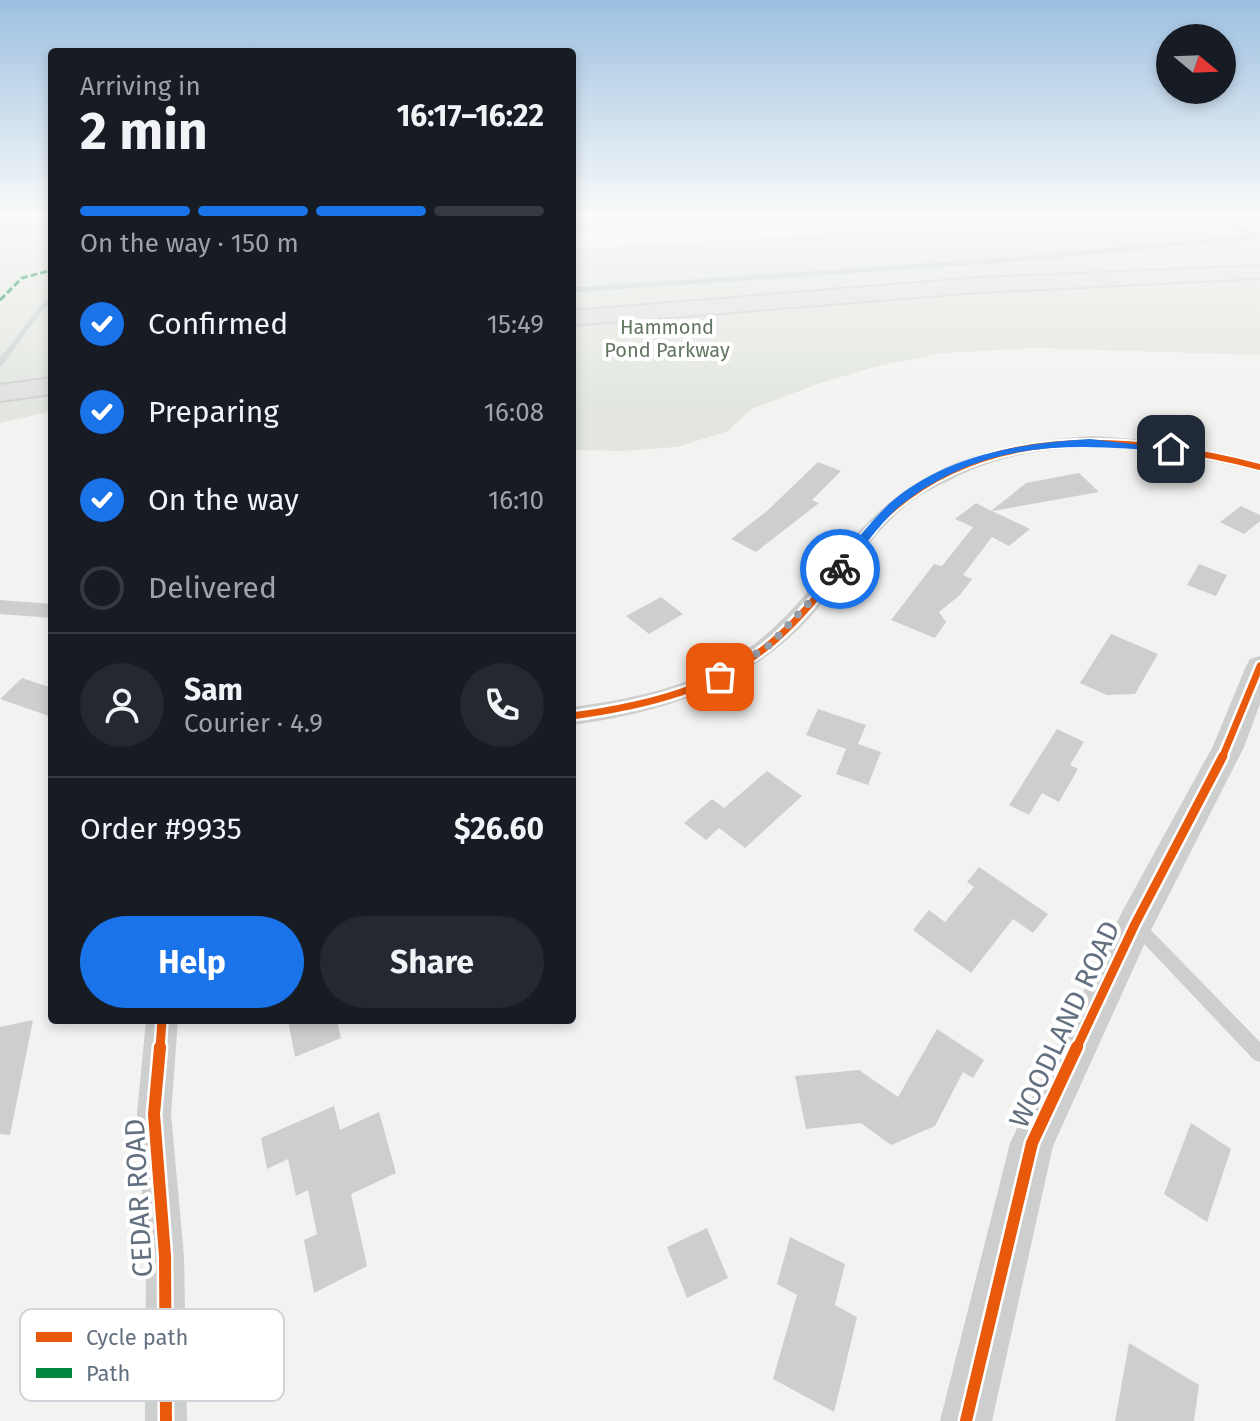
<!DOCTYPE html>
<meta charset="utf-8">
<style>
:root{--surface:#171b24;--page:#242831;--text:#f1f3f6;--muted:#9ea1a6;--line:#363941;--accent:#1a73e8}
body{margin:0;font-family:"Fira Sans",sans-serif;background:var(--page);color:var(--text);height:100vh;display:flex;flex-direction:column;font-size:30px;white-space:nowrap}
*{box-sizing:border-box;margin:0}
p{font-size:26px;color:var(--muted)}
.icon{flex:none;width:44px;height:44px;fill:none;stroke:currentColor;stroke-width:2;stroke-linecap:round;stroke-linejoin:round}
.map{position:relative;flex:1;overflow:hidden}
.details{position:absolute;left:48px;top:48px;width:528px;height:976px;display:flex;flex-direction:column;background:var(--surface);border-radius:8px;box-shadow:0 4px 12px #0003}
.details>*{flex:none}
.needle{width:52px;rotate:109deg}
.controls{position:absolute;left:1156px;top:24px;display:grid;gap:16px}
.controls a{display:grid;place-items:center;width:80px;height:80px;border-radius:50%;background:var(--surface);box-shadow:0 4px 12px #0003;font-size:40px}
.pin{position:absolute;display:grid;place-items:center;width:68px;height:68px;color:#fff;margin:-34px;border-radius:16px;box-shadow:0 4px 12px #0006}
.courier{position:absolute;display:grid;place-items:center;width:80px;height:80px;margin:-40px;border:6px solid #1a73e8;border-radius:50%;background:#fff;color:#222;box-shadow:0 2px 10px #0007}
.overview em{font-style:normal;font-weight:700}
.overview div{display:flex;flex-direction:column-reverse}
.overview{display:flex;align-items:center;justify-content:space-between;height:136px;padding:0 32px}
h1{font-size:52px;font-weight:700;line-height:60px}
.bar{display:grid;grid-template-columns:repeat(4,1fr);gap:12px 8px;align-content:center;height:96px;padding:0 32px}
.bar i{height:10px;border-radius:6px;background:var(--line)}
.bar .selected{background:var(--accent)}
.bar p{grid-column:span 4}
.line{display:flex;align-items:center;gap:20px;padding:0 32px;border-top:2px solid var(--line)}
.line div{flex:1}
.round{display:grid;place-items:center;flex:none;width:84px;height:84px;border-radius:42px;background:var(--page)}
ol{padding:0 32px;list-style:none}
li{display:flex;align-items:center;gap:24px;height:88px}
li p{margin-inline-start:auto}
li .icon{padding:8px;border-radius:50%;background:var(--accent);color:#fff;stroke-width:4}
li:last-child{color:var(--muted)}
li i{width:44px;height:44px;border:4px solid var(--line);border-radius:50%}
.cta{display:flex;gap:16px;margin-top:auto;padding:16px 32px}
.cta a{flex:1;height:92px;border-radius:48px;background:var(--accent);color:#fff;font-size:32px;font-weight:700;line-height:92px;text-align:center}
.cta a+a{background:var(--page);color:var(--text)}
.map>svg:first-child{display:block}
.green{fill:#e2e6df}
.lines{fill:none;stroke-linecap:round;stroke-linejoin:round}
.stream-far1{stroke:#ccd3d6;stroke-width:5}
.stream{stroke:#ccd3d6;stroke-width:6}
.building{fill:#cdcece}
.primary-casing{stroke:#cfd0d0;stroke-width:4}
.path{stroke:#c9cacb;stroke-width:3;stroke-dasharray:2 2;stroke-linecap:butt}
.service{fill:#cdcece;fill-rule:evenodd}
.minor{fill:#cdcece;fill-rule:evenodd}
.tertiary{fill:#cdcece;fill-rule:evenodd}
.primary{fill:#e0e0e1;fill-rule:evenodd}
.quiet{stroke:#00873e;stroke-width:3;stroke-dasharray:7 3;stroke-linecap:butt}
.cycleway-far3-casing{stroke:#fff;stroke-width:10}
.cycleway-far2-casing{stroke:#fff;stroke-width:12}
.cycleway-far1-casing{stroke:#fff;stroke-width:14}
.cycleway-casing{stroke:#fff;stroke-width:17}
.cycleway-far3{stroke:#e8590c;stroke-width:6}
.cycleway-far2{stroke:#e8590c;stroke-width:7}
.cycleway-far1{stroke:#e8590c;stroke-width:9}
.cycleway{stroke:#e8590c;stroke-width:12}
.route{fill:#1a73e8}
.done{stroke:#959ea8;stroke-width:8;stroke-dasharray:0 14.4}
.labels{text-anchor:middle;stroke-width:8;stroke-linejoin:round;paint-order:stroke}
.far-park-label{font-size:20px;fill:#647762;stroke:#fff}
.near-street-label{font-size:28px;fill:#637080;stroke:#fff}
.key{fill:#fff;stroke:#d0d4d9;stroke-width:2}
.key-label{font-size:22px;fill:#637080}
</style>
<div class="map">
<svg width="1260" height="1421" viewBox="0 0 1260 1421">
<rect width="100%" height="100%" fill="#f2f3f1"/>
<g class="green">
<path d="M0 213H52V411L0 423Z"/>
<path d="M815 213H1260V355L1036 348 942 353 874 367 818 384 751 409 728 431 677 447 623 451 572 450V249L837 233Z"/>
</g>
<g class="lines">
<g class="stream-far1">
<path d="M572 290 1007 260 1252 237 1220 213"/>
<path d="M8 353 41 308 52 300"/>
</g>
<path class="stream" d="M0 363 9 351"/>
</g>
<g class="building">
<path d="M818 462 841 471 812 500 819 503 756 552 731 539 767 511Z"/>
<path d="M1079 473 1099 492 992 511 1030 529 1009 546 992 537 963 575 972 579 960 595 939 612 946 622 935 638 891 620 934 564 942 566 973 527 955 519 976 503 991 511 1026 483Z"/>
<path d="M1241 506 1260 515V521L1244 534 1220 522Z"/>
<path d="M1199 564 1227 575 1216 596 1187 585Z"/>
<path d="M661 597 683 614 649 634 626 616Z"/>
<path d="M1111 634 1158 654 1135 694 1107 695 1080 683Z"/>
<path d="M22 678 52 688V717L0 699Z"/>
<path d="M818 709 866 725 858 744 881 752 868 785 836 774 846 749 806 735Z"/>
<path d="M1057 729 1084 742 1070 765 1078 769 1059 802 1042 793 1029 815 1009 805Z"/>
<path d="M767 771 802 796 745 848 719 828 706 840 684 823 712 799 724 808Z"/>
<path d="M979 867 1048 914 1033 933 1013 919 971 973 913 930 929 910 945 922 974 887 967 882Z"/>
<path d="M33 1020 10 1135 0 1134V1027Z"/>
<path d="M288 1020H337L341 1038 295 1057Z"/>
<path d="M937 1029 984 1060 973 1078 963 1072 935 1126 891 1145 861 1123 806 1129 795 1076 859 1070 898 1097Z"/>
<path d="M334 1106 340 1130 379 1112 396 1173 351 1194 367 1266 314 1293 304 1240 317 1234 308 1190 296 1196 288 1159 267 1169 261 1138Z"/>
<path d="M1191 1123 1231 1149 1207 1222 1164 1194Z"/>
<path d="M707 1228 728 1278 687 1298 667 1247Z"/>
<path d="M790 1237 845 1264 835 1305 857 1317 834 1412 773 1379 797 1295 777 1284Z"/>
<path d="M1129 1343 1199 1385 1194 1421H1115Z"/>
</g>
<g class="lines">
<defs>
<g id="primary">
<path d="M1260 266V278L979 292 572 325V311L979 278Z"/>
<path d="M52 378V394L0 401V385Z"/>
</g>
</defs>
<use href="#primary" class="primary-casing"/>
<path class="path" d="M629 225 678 222 718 213"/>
<g class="service">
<path d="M614 213H624L588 225 583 224Z"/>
<path d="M1137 919 1142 921 1260 1042V1062L1254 1060 1132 931 1130 926 1132 921Z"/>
</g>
<g class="minor">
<path d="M586 220 592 224 590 227 572 232V224Z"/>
<path d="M0 223 52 224V232L0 231Z"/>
<path d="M1092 436C1149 439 1204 447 1260 462V472C1158 447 1049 430 952 479 938 486 922 493 909 503 873 532 847 573 818 608 754 684 667 712 572 725V707C632 699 693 687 744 652 788 621 818 578 853 538 919 463 995 442 1092 436Z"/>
<path d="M0 600 52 604V618L0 614Z"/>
<path d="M146 1020H178L171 1114 184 1256 187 1421H145L146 1256 137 1114Z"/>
</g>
<path class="tertiary" d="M1260 656V704L1244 747 1149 934 1053 1146 992 1421H940L1010 1143 1122 912 1213 746 1246 666 1250 659Z"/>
<use href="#primary" class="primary"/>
<path class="quiet" d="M0 300 22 278 52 270"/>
<defs>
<path id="cycleway-far3" d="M871 530C973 420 1127 433 1260 467"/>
<g id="cycleway-far2">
<path d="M572 716C645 706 719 689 776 639 813 607 840 565 873 528"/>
<path d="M1222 758 1260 666"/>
</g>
<g id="cycleway-far1">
<path d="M160 1049 162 1020"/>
<path d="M1076 1049 1135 924 1223 756"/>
</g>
<g id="cycleway">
<path d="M160 1047 154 1114 165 1256 166 1421"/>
<path d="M966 1421 1032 1143 1077 1047"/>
</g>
</defs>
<use href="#cycleway-far3" class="cycleway-far3-casing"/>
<use href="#cycleway-far2" class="cycleway-far2-casing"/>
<use href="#cycleway-far1" class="cycleway-far1-casing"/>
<use href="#cycleway" class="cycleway-casing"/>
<use href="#cycleway-far3" class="cycleway-far3"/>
<use href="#cycleway-far2" class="cycleway-far2"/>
<use href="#cycleway-far1" class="cycleway-far1"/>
<use href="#cycleway" class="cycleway"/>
</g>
<linearGradient id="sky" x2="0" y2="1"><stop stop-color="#9dc0e1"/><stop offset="0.52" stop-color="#f9faf9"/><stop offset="1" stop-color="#f9faf9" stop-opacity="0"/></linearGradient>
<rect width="1260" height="412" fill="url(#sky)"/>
<path class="route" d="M1090 439 1176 449 1171 452C1073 443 988 439 905 502 882 519 863 549 844 571L834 569C851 547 875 515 896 498 951 454 1022 443 1090 439Z"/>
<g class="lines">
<path class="done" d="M720 677 771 644 840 569"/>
</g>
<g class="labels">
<g class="far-park-label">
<text x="667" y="334">Hammond<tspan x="667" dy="23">Pond Parkway</tspan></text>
</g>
<g class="near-street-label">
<text transform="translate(1064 1024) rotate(-65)" y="10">WOODLAND ROAD</text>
<text transform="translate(138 1198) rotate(-93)" y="10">CEDAR ROAD</text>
</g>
</g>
<rect x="20" y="1309" width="264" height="92" rx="12" class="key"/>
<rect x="36" y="1332" width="36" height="10" fill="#e8590c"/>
<rect x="36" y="1368" width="36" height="10" fill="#00873e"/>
<g class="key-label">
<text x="86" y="1345">Cycle path</text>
<text x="86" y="1381">Path</text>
</g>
</svg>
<div class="controls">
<a><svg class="needle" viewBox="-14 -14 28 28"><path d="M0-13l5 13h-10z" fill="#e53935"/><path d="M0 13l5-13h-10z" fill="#9ea1a6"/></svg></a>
</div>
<div class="pin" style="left:720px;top:677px;background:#ea580c"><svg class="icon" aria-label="bag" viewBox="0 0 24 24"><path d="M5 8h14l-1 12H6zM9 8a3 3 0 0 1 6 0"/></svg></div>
<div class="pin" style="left:1171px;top:449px;background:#1f2937"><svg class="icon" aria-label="home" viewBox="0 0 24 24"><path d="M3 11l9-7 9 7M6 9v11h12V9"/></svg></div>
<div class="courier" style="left:840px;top:569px"><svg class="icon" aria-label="bike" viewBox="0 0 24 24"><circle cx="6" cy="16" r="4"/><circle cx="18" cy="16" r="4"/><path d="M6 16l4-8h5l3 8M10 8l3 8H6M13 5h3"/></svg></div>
<section class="details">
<div class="overview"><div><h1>2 min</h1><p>Arriving in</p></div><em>16:17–16:22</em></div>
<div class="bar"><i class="selected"></i><i class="selected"></i><i class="selected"></i><i></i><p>On the way · 150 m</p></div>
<ol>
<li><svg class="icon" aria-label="check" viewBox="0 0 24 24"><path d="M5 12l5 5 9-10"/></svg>Confirmed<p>15:49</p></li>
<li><svg class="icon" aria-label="check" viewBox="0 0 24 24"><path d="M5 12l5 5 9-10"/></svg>Preparing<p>16:08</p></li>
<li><svg class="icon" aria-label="check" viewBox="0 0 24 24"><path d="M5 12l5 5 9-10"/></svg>On the way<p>16:10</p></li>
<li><i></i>Delivered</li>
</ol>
<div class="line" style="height:144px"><a class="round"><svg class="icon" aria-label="person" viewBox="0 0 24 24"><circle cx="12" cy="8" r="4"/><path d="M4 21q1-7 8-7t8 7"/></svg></a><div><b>Sam</b><p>Courier · 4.9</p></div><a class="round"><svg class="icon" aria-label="phone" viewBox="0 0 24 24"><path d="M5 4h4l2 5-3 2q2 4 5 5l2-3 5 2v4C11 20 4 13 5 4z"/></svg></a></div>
<div class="line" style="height:104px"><div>Order #9935</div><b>$26.60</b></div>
<div class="cta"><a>Help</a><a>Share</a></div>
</section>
</div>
